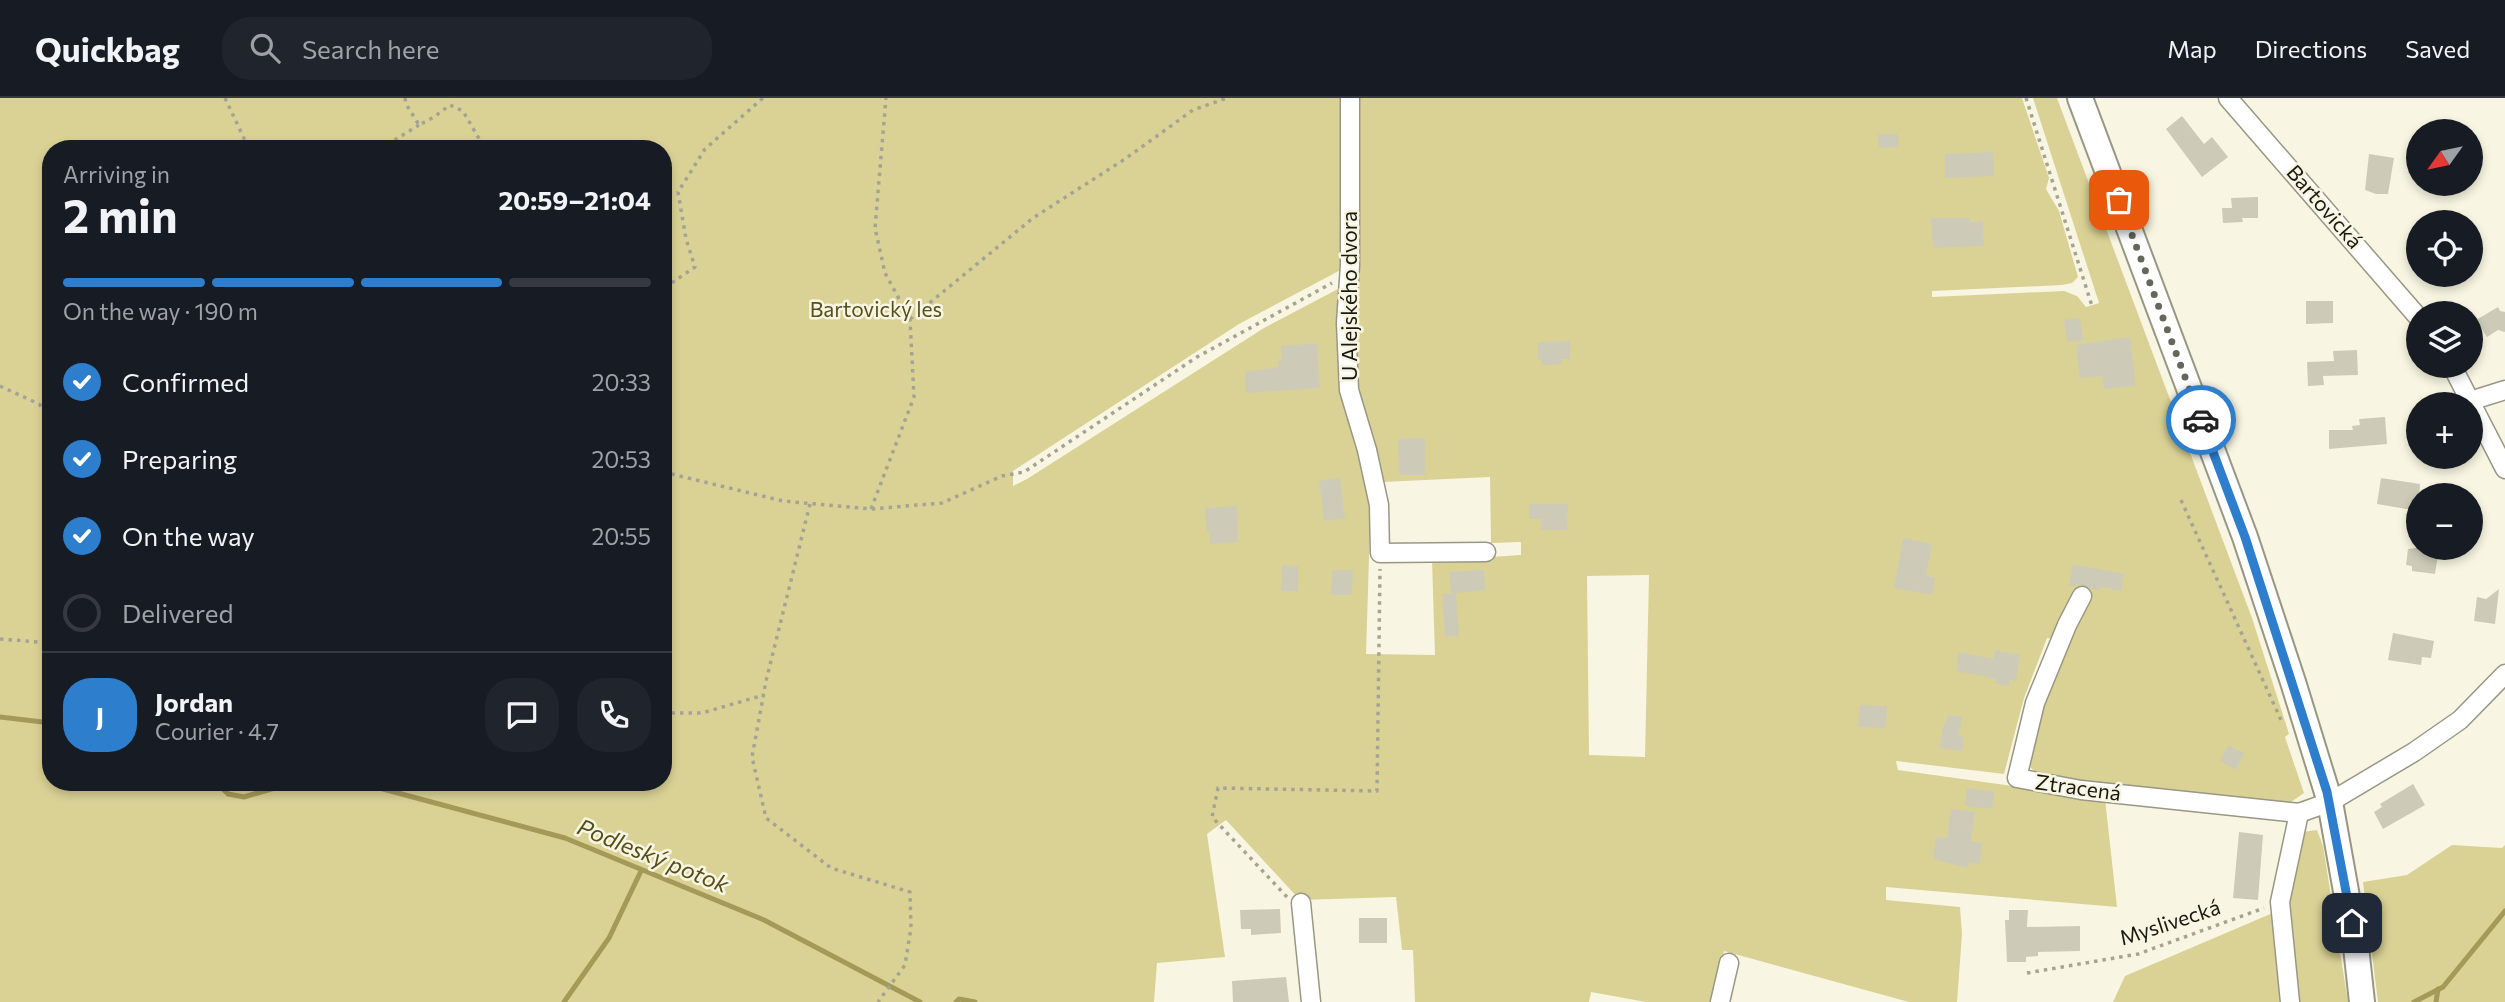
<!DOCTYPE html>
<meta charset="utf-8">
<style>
:root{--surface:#171b24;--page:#20242c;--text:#f1f3f6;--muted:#9ea1a6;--line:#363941;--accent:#2d7ecd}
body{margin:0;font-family:Commissioner,sans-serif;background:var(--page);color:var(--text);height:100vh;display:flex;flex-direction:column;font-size:26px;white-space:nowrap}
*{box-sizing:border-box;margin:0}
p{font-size:23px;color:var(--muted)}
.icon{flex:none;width:38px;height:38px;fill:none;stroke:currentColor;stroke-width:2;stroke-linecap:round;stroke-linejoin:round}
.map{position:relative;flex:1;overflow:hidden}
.details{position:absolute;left:42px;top:42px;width:630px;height:651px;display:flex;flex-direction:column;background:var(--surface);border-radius:28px;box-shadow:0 4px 10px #0003}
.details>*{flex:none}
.needle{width:46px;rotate:237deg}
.fabs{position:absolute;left:2406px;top:21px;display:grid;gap:14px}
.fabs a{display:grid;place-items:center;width:77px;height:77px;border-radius:50%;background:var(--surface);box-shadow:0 4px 10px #0003;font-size:35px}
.pin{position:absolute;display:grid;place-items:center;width:60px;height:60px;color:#fff;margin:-30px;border-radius:14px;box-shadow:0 4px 10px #0006}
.courier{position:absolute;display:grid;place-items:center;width:70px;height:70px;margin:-35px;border:5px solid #2d7ecd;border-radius:50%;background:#fff;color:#222;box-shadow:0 2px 9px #0007}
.overview em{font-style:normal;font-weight:700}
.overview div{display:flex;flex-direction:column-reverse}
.overview{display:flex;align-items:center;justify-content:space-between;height:119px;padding:0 21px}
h1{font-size:46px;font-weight:700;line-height:52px}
.bar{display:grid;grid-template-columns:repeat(4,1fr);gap:10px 7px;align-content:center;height:84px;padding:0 21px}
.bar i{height:9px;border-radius:5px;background:var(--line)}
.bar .on{background:var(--accent)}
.bar p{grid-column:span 4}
.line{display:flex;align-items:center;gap:18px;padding:0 21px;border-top:2px solid var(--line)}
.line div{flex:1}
.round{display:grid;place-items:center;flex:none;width:74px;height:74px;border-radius:28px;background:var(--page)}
ol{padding:0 21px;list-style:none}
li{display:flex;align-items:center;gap:21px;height:77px}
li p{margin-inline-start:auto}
li .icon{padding:7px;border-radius:50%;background:var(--accent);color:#fff;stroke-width:4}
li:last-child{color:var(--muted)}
li i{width:38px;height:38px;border:4px solid var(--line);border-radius:50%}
header{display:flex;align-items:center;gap:42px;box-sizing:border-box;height:98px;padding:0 35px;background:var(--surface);border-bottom:2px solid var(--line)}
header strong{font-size:33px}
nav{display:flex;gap:38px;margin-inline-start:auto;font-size:24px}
.search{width:490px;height:63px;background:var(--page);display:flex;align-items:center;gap:18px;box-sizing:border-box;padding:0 24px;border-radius:28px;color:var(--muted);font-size:26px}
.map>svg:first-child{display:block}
.green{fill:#dad295;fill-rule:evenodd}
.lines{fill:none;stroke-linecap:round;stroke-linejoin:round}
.stream{stroke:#a49a58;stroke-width:5}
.building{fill:#cdcbb8}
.street-casing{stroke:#999784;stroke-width:21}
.secondary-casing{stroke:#999784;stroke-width:28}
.path{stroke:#a5a494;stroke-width:3.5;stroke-dasharray:3.5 5;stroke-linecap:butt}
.street{stroke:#fff;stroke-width:18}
.secondary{stroke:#fff;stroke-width:24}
.done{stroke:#67665a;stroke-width:7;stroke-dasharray:0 12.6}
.route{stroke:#2d7ecd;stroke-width:9}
.labels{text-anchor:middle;stroke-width:5;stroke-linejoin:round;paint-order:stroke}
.street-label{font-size:21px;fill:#191811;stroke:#f8f6e2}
.park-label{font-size:21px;fill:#564f1c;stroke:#f8f6e2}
.water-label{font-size:23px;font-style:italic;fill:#554e1b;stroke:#f8f6e2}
</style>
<header>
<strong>Quickbag</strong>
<div class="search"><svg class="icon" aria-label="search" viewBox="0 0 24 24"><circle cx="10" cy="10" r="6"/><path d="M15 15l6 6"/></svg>Search here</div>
<nav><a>Map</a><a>Directions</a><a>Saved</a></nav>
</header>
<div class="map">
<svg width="2505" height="904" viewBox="0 0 2505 904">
<rect width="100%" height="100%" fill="#f8f6e2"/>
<g class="green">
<path d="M0 0H2022L2049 80 2046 91 2059 113 2078 179 2072 185 2062 187 1932 193V199L2064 193 2077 198 2086 209 2099 205 2033 0H2057L2252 520 2289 636 2285 639 2304 695 2284 709 2040 678 2031 670 2029 650 2064 542 2047 540 2024 600 2004 676 1896 663 1898 672 2105 701 2117 809 1886 789V802L1960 809 1962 836 1957 904H1909L1724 853 1715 904H1646L1591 894 1589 904H1415L1413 852H1402L1396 799 1300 802 1226 722 1207 736 1225 859 1157 865 1154 904H0ZM51 51H663V684H51ZM1350 167 1357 168V301L1363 321 1371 332 1382 384 1490 379 1491 445 1521 444V457L1432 463 1435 557 1366 556 1371 396 1352 327 1346 314 1338 276V191L1264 230 1027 381 1013 388V373L1239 226ZM1649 477 1645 659 1589 657 1587 478Z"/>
<path d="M2317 732 2323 748 2348 904H2294L2287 808 2302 734Z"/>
<path d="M2452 747 2502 750 2505 747V904H2378L2363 784 2407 777Z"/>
<path d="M2275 814 2284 904H2113L2125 878Z"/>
</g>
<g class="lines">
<g class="stream">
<path d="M0 619 51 625"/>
<path d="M216 684 228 696 244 699 295 684"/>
<path d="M357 684 565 740 764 822 920 904"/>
<path d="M564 904 609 840 641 773"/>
<path d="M956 904 959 901 975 904"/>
<path d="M2414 904 2443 889 2505 813"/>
<path d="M2436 904 2438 891"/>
</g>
</g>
<g class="building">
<path d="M2182 18 2204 46 2212 39 2228 59 2202 79 2166 31Z"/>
<path d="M1878 36H1898L1899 49 1879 50Z"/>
<path d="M1993 54 1994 78 1945 80V56Z"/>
<path d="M2369 56 2394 60 2388 96H2376L2365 92Z"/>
<path d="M2258 99V120H2242L2243 124 2223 125 2222 110H2232L2231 100Z"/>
<path d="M1931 120H1970L1971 124 1983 123 1984 148 1933 150Z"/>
<path d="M2306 203H2333V225L2306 226Z"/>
<path d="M2498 209 2500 213 2505 214V234L2498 232 2487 239 2476 222Z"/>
<path d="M2080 220 2083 242 2067 244 2064 222Z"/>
<path d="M2130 239 2136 288 2104 291 2102 278 2080 280 2076 247Z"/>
<path d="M1570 243V261H1561L1562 265 1556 267H1542L1541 261H1538V244Z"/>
<path d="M1317 245 1320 290 1246 295 1245 274 1278 269V263L1282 262 1281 248Z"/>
<path d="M2357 252 2358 277 2323 278 2324 287 2308 288 2307 264 2334 263 2333 253Z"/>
<path d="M2385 319 2387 346 2329 351V332H2353L2352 328 2360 327 2359 321Z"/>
<path d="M1425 340V377H1399L1398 341Z"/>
<path d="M1340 380 1345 420 1324 423 1319 383Z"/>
<path d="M2381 380 2420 386 2418 413 2377 406Z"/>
<path d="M1529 406H1568L1567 432H1541V421H1529Z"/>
<path d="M1237 408 1238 444 1210 446 1209 433 1207 434 1205 410Z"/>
<path d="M1903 440 1932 446 1926 478 1935 480 1932 497 1894 490Z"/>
<path d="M2415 450H2439L2435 476 2412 473V468L2406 467 2408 451Z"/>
<path d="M2073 466 2124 476 2121 493 2100 489 2099 493 2082 487 2069 488Z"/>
<path d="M1282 467 1298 468V493H1281Z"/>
<path d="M1332 472H1353L1352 497H1331Z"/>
<path d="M1484 472 1485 492 1451 496 1449 474Z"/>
<path d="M2499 491 2495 526 2474 523 2477 499 2486 501Z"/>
<path d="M1442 496H1456L1459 538 1445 539Z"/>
<path d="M2393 535 2434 543 2431 560 2422 559 2421 567 2388 562Z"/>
<path d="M1995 552 2020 557 2016 583 2010 582 2009 588 1995 586 1996 581 1956 573 1959 554 1993 561Z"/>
<path d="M1860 607 1887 608 1885 630 1858 629Z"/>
<path d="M1948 617 1962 619 1959 638 1964 639 1962 653 1939 650 1944 625H1946Z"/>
<path d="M2228 647 2244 655 2236 672 2220 663Z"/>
<path d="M2413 686 2425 707 2383 731 2374 714 2382 709 2380 706Z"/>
<path d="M1967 690 1994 694 1992 711 1965 708Z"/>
<path d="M1951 711 1975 714 1971 743 1982 745 1980 766 1969 764 1968 770 1933 761 1936 739 1947 740Z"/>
<path d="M2239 734 2263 737 2258 802 2233 800Z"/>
<path d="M1280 811 1281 835 1251 837V831H1241L1240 812Z"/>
<path d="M2009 812H2028L2027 829 2080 828V853L2038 854V858L2026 859V864H2007L2005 822H2009Z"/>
<rect x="1359" y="820" width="28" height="25"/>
<path d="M1286 879 1289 904H1233L1232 883Z"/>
</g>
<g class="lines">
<defs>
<g id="street">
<path d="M1350 0V167L1346 225 1349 292 1367 352 1379 407 1380 455 1486 454"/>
<path d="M2228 0 2418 219"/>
<path d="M2452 268 2505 371"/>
<path d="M2470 303 2505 292"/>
<path d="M2082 498 2067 527 2035 605 2017 680 2081 692 2299 715 2330 704 2414 654 2460 622 2505 576"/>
<path d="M1301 805 1311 904"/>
<path d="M1720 904 1729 865"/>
<path d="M2290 904 2280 804 2299 715"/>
</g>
<path id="secondary" d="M2080 0 2245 439 2293 584 2330 704 2356 849 2362 904"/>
</defs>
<use href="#street" class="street-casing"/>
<use href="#secondary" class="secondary-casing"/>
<g class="path">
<path d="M225 0 249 51"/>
<path d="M405 0 406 6 419 27 434 19 450 7 463 13 485 51"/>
<path d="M2026 0 2092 208"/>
<path d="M380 51 419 27"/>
<path d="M663 184H673L695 169 686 141 678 94 705 51 763 0"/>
<path d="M910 221 1033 120 1125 61 1193 12 1227 0"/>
<path d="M0 288 39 306 51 319"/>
<path d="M663 374 783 403 871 411 942 405 1002 378 1024 374 1197 259 1332 185"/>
<path d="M2181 402 2281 622"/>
<path d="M810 406 766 583 752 659 766 720 831 770 910 794 911 830 905 867 878 904"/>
<path d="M871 411 914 299 910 221 885 175 875 130 886 0"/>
<path d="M0 541 51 545"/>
<path d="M663 615H702L764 597"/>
<path d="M1287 799 1212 719 1218 690 1377 693 1380 471"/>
<path d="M2027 875 2138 856 2264 810"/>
</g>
<use href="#street" class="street"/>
<use href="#secondary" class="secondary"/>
</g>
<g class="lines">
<path class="done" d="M2119 102 2201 322"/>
<path class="route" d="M2201 322 2245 439 2327 694 2352 825"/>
</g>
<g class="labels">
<g class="street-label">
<text transform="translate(2324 109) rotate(49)" y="7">Bartovická</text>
<text transform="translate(1350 198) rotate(-90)" y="7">U Alejského dvora</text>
<text transform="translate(2078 690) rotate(8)" y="7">Ztracená</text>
<text transform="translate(2170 825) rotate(-18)" y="7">Myslivecká</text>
</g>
<g class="park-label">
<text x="876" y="219">Bartovický les</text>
</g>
<g class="water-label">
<text transform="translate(653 758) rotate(22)" y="8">Podleský potok</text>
</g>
</g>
</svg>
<div class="fabs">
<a><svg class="needle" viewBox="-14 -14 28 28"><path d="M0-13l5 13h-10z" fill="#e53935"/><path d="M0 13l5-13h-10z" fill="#9ea1a6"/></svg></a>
<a><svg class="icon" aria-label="locate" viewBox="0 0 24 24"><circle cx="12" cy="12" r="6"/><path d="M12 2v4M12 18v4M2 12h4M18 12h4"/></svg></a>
<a><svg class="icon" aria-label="layers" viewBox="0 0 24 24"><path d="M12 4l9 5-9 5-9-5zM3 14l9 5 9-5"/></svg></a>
<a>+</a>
<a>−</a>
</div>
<div class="pin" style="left:2119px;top:102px;background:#ea580c"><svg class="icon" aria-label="bag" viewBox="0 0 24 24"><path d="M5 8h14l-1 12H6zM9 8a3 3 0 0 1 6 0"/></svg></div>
<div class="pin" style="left:2352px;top:825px;background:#1f2937"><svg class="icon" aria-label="home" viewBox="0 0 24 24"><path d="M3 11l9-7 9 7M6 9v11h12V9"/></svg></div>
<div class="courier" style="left:2201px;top:322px"><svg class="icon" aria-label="car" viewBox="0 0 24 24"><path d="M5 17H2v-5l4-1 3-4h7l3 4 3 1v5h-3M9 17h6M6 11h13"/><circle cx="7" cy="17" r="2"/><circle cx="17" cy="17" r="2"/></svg></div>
<section class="details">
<div class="overview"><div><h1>2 min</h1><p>Arriving in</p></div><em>20:59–21:04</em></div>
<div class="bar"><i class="on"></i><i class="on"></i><i class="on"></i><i></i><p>On the way · 190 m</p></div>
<ol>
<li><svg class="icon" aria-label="check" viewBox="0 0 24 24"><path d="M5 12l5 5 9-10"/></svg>Confirmed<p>20:33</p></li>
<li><svg class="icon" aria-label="check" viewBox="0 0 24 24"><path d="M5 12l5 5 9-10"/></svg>Preparing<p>20:53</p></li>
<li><svg class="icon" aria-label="check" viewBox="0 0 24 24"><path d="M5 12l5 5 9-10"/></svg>On the way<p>20:55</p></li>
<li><i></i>Delivered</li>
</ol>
<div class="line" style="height:126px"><b class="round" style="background:var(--accent);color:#fff">J</b><div><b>Jordan</b><p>Courier · 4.7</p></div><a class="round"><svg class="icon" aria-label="chat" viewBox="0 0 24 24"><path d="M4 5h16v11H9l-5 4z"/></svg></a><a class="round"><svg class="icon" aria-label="phone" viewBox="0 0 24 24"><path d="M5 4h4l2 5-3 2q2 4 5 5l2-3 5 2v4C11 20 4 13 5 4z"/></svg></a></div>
</section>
</div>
